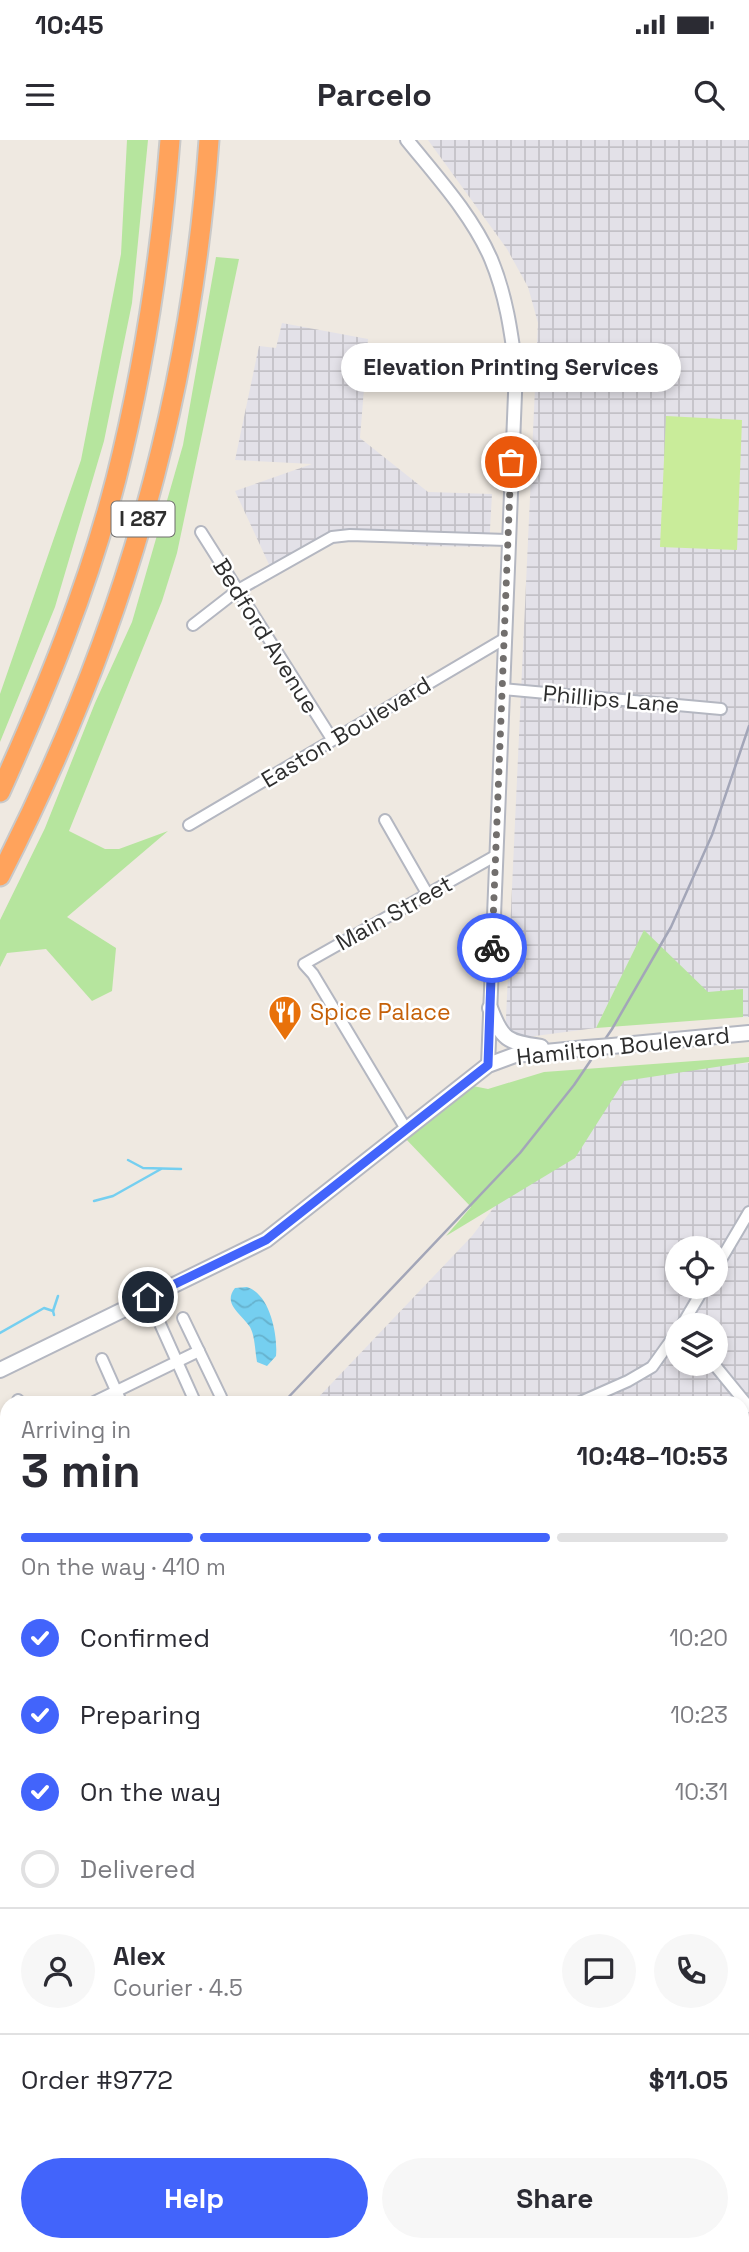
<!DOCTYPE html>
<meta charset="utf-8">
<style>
:root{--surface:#fff;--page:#f7f7f7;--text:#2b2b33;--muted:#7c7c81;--line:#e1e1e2;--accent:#4264fb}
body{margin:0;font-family:"Space Grotesk",sans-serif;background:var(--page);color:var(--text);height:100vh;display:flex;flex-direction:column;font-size:26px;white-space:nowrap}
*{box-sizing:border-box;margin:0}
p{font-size:23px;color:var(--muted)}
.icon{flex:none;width:38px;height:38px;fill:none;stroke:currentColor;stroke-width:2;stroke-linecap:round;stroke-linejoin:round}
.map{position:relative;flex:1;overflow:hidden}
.sheet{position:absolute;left:0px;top:1256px;width:749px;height:856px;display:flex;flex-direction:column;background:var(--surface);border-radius:21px 21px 0 0;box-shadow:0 4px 10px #0003}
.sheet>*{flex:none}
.buttons{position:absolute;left:665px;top:1096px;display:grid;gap:14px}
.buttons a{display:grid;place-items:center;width:63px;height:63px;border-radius:50%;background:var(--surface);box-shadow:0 4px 10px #0003;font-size:35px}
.pin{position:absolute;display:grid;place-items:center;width:60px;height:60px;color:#fff;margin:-30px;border:4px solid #fff;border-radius:50%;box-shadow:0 2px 7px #0007}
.courier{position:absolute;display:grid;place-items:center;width:70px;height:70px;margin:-35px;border:5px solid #4264fb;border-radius:50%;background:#fff;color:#222;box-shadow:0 2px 9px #0007}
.bubble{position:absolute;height:49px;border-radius:24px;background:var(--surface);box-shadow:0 4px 10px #0003;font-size:23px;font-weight:700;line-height:49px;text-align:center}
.overview em{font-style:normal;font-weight:700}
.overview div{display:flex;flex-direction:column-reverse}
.overview{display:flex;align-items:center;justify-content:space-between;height:119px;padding:0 21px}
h1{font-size:46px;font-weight:700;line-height:52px}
.bar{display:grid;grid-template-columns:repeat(4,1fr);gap:10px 7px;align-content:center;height:84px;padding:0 21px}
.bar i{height:9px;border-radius:5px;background:var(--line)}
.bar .selected{background:var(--accent)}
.bar p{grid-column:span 4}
.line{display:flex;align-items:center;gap:18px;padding:0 21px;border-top:2px solid var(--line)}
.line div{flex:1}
.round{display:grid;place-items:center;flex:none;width:74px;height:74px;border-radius:37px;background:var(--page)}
ol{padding:0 21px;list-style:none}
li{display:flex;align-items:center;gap:21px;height:77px}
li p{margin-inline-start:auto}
li .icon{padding:7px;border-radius:50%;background:var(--accent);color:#fff;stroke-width:4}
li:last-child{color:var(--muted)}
li i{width:38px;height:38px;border:4px solid var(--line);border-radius:50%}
.cta{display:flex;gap:14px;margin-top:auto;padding:14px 21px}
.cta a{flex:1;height:80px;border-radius:42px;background:var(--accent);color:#fff;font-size:28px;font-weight:700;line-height:80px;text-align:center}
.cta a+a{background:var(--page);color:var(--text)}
.status{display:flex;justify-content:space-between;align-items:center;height:49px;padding:0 35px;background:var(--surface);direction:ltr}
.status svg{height:19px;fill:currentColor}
header{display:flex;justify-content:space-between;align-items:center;height:91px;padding:0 21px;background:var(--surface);font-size:32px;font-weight:700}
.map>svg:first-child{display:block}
.industrial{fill:url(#industrial-grid);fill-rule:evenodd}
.grass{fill:#b6e59e}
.forest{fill:url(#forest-firs)}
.wetland{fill:url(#wetland-marsh)}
.pitch{fill:#c9ec9a}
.water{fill:url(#water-waves)}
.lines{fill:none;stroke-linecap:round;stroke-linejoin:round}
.stream{stroke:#75cff0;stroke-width:2.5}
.minor-casing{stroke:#b4b7c1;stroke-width:14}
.tertiary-casing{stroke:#b4b7c1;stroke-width:16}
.secondary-casing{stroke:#b4b7c1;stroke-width:18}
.motorway-casing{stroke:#c9c9c9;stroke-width:23}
.minor{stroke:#fff;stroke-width:10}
.tertiary{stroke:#fff;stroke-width:12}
.secondary{stroke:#fff;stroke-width:14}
.motorway{stroke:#ffa35c;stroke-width:19}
.rail{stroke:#a3a6b8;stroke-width:2.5}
.secondary-bridge-casing{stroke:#b4b7c1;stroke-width:18;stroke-linecap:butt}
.secondary-bridge{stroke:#fff;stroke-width:14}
.done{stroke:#726f6d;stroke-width:7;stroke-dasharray:0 12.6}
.route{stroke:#4264fb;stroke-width:9}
.labels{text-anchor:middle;stroke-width:5;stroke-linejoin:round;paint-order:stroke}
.shield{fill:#fff;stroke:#6d6d6d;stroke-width:2}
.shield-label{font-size:21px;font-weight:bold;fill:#2e2e2e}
.street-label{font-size:23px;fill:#2e2e2e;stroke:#fff}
.food-label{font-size:23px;fill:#c56008;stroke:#fff;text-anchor:start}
</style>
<div class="status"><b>10:45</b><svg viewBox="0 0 49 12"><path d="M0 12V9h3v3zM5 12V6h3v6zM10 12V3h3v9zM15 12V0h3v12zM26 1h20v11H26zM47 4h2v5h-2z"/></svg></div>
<header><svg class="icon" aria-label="menu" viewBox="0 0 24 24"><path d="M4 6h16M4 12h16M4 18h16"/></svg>Parcelo<svg class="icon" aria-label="search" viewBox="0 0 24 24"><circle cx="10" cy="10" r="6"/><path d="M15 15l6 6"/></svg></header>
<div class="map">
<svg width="749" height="2112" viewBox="0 0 749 2112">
<defs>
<pattern id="industrial-grid" width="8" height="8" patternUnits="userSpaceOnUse" patternTransform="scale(1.75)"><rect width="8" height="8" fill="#e3e1e8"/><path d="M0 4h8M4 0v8" fill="none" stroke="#c3c1c7"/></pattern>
<pattern id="forest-firs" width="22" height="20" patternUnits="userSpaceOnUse" patternTransform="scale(1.75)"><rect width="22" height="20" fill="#b6e59e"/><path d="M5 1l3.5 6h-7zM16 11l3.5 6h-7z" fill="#9dc588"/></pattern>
<pattern id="wetland-marsh" width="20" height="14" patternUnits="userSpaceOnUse" patternTransform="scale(1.75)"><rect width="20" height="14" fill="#b6e59e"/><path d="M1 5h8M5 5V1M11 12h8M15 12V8" fill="none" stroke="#9dc588"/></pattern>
<pattern id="water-waves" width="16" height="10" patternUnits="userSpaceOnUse" patternTransform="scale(1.75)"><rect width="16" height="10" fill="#75cff0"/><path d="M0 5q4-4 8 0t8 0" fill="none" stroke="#66b2ce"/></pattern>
</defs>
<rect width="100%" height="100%" fill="#efe9e1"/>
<g class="industrial">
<path d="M428 0H749V877H743V849L708 853 644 791 596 888 505 900 538 183 528 147 507 109Z"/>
<path d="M282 183 368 199 360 298 428 352 492 354 489 407 423 406 351 397 289 423 273 433 235 351 312 324 235 320 259 206 276 208Z"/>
<path d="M749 923V2015L742 2003V1264H312L472 1096 594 936ZM677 1108H716V1146H677ZM677 1185H716V1223H677Z"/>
<path d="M7 1581V2105H606L600 2112H8L0 2106V1588Z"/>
</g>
<g class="grass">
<path d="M127 0H148L132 163 104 301 55 467 0 602V554L81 320 121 114Z"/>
<path d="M216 117 239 119 177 413 162 461 69 691 105 709H119L168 691 67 777 116 808 112 851 92 861 46 809 7 813 0 827V780L45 688 95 563 132 482 183 305Z"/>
<path d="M644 790 708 852 743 849V877L596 888Z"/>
<path d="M749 917V922L624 941 575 1018 446 1096 471 1067 404 997 473 946 488 949 544 932Z"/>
</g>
<path class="forest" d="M742 1968 749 1982V2112H559L565 2105H742Z"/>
<path class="wetland" d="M7 2059V2105L134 2106 128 2112H0V2064Z"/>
<path class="pitch" d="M666 276 742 280 737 410 660 407Z"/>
<path class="water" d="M247 1147C270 1154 278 1195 276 1216L267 1226 257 1222C255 1211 255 1196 250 1187 242 1174 222 1164 235 1148Z"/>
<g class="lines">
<g class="stream">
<path d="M128 1020 143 1028 181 1029"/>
<path d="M94 1061 113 1056 161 1029"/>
<path d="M54 1175 53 1171 58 1156"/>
<path d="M0 1193 44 1168 53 1171"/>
</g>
<defs>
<g id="minor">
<path d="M201 392 332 599"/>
<path d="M193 485 238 450 332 397 350 395 507 400"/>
<path d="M502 549 721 569"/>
<path d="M385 680 428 755"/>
<path d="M189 685 504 499"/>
<path d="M406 989 313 834 304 824 495 716"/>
<path d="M716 1128 749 1072"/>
<path d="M148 1157 196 1264"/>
<path d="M183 1178 221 1257 222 1264"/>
<path d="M682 1185 705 1146"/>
<path d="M102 1219 122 1264"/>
<path d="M713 1223 749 1267"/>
<path d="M18 1260 19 1264"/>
<path d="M90 1264 199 1211"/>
<path d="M576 1264 628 1241 652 1227 677 1192"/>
<path d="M742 1561 749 1560"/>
</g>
<g id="tertiary">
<path d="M407 0C437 37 472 75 491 119 506 155 511 191 516 229L488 925"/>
<path d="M0 1332 7 1340"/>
<path d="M338 2112 346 2105"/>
</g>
<g id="secondary">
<path d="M490 868C502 900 507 902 541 907"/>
<path d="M612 906 749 893"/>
<path d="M0 1230 266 1100 488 925 515 915 586 908"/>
</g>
<g id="motorway">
<path d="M0 652C46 550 88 447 116 339 144 228 161 115 170 0"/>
<path d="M0 736C121 499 190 266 209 0"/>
</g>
</defs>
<use href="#minor" class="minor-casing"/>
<use href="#tertiary" class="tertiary-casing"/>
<use href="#secondary" class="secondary-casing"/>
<use href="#motorway" class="motorway-casing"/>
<use href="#minor" class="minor"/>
<use href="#tertiary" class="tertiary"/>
<use href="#secondary" class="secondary"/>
<use href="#motorway" class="motorway"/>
<g class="rail">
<path d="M282 1264 520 1013 574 945 612 889 671 787 712 695 749 586"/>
<path d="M0 1557 7 1550"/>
</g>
<defs>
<path id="secondary-bridge" d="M586 908 612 906"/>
</defs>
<use href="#secondary-bridge" class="secondary-bridge-casing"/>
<use href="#secondary-bridge" class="secondary-bridge"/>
</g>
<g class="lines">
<path class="done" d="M492 808 511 322"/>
<path class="route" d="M148 1157 266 1100 488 925 492 808"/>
</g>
<defs>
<symbol id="restaurant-pin" viewBox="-11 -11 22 30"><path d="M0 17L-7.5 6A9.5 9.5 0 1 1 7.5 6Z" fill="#e8710a" stroke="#fff"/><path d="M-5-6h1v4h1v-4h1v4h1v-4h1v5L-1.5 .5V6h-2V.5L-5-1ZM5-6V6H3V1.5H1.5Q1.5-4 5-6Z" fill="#fff"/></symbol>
</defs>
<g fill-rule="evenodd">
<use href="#restaurant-pin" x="266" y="853" width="38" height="52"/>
</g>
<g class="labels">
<rect class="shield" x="111.5" y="361.5" width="63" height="35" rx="5"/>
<g class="shield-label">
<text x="143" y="386">I 287</text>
</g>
<g class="street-label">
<text transform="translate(266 496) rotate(58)" y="8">Bedford Avenue</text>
<text transform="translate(611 559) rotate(5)" y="8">Phillips Lane</text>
<text transform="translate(346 592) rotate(-31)" y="8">Easton Boulevard</text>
<text transform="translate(394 773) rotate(-29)" y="8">Main Street</text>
<text transform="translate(623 906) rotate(-6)" y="8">Hamilton Boulevard</text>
</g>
<g class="food-label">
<text x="310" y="880">Spice Palace</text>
</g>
</g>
</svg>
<div class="buttons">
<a><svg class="icon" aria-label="locate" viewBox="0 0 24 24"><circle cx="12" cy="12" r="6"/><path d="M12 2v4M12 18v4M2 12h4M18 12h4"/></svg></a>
<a><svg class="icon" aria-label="layers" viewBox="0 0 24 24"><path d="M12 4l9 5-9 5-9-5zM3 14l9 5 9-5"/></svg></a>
</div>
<div class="pin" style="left:511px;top:322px;background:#ea580c"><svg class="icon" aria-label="bag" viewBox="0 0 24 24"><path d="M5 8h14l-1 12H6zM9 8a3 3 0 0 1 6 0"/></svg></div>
<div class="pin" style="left:148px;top:1157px;background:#1f2937"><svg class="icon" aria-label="home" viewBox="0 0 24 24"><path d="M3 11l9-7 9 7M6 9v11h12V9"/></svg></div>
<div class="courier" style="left:492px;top:808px"><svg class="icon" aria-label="bike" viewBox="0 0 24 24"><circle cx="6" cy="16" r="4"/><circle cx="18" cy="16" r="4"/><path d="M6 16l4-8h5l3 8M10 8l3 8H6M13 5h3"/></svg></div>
<div class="bubble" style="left:341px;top:203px;width:340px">Elevation Printing Services</div>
<section class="sheet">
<div class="overview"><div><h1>3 min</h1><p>Arriving in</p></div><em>10:48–10:53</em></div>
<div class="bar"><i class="selected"></i><i class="selected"></i><i class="selected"></i><i></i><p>On the way · 410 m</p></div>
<ol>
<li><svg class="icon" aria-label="check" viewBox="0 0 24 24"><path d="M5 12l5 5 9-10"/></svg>Confirmed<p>10:20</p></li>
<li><svg class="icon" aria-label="check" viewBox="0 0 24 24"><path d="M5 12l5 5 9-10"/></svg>Preparing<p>10:23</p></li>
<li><svg class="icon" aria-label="check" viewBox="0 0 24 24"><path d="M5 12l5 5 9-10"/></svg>On the way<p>10:31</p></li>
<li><i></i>Delivered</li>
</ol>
<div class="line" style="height:126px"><a class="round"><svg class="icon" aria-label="person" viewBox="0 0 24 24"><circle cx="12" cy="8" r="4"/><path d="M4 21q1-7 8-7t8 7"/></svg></a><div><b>Alex</b><p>Courier · 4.5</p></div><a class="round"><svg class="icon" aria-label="chat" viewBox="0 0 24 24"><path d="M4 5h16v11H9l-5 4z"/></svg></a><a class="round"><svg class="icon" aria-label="phone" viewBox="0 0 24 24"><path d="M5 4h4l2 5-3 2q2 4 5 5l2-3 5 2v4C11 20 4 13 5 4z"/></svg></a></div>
<div class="line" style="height:91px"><div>Order #9772</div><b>$11.05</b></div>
<div class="cta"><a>Help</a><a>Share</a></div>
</section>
</div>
